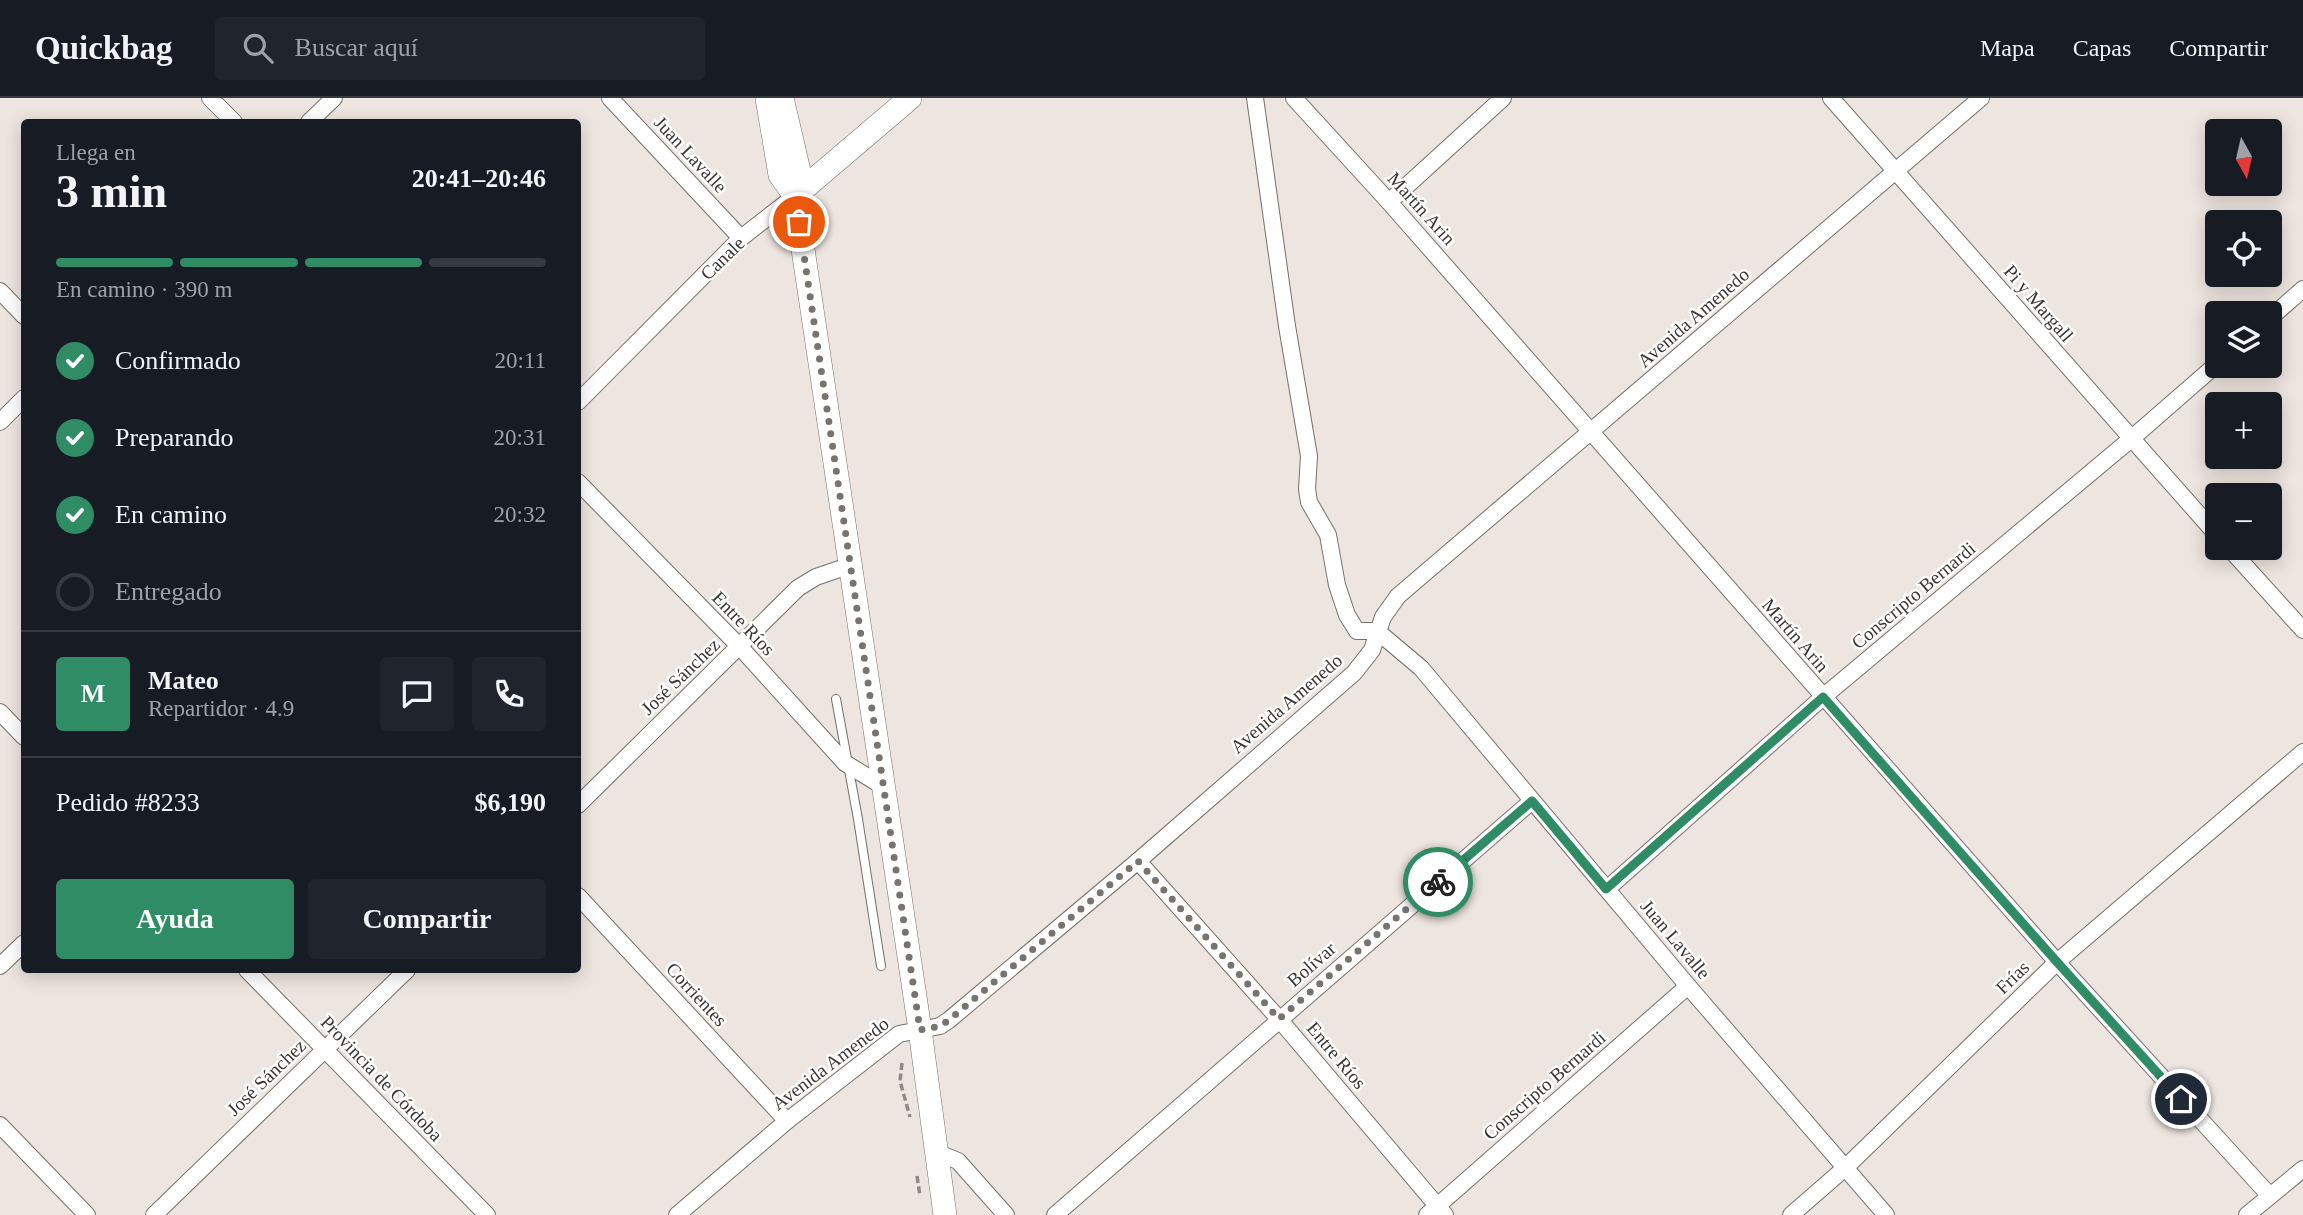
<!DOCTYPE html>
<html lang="es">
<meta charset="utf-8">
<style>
:root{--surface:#171b24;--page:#20242c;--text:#f1f3f6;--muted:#9ea1a6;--line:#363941;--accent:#2f8c64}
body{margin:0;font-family:Georgia,serif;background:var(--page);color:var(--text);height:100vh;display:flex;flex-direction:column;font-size:26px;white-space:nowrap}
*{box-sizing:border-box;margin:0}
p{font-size:23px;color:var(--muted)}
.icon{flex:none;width:38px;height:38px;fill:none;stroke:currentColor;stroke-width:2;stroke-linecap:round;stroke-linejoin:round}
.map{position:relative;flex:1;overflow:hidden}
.sheet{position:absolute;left:21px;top:21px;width:560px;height:854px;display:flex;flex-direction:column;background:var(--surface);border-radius:7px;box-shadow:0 4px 18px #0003}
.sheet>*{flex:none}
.needle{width:46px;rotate:172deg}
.tools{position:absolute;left:2205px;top:21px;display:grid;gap:14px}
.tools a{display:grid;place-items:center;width:77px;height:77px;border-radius:7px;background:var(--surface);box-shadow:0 4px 18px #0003;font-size:35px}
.pin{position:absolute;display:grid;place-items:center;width:60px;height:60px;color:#fff;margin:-30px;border:4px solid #fff;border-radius:50%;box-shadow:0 2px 7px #0007}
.courier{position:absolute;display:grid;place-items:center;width:70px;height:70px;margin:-35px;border:5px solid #2f8c64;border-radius:50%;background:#fff;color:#222;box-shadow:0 2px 9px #0007}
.head em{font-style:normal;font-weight:700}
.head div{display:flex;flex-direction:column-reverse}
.head{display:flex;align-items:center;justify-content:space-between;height:119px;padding:0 35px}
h1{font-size:46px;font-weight:700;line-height:52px}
.bar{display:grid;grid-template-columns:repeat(4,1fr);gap:10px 7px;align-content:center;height:84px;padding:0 35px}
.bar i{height:9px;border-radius:5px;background:var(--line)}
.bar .current{background:var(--accent)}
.bar p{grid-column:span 4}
.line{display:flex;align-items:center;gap:18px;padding:0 35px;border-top:2px solid var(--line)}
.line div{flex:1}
.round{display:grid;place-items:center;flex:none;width:74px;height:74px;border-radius:7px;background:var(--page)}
ol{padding:0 35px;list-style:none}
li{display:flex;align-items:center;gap:21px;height:77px}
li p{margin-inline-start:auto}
li .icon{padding:7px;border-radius:50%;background:var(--accent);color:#fff;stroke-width:4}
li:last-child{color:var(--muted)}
li i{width:38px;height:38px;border:4px solid var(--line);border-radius:50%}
.cta{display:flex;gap:14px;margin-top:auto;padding:14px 35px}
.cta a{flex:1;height:80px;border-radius:7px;background:var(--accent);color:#fff;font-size:28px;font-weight:700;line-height:80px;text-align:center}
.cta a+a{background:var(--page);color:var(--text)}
header{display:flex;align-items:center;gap:42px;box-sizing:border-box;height:98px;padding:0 35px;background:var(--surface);border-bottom:2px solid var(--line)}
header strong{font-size:33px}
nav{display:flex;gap:38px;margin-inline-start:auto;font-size:24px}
.search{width:490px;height:63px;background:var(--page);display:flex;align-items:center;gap:18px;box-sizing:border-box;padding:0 24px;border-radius:7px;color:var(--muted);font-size:26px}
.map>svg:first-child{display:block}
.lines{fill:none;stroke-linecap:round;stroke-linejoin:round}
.lane-casing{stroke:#77706a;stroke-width:10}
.street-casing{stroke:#77706a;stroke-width:18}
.secondary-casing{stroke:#77706a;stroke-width:24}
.path{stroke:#8f8a85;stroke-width:3.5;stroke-dasharray:7 3.5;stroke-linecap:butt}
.lane{stroke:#fff;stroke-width:8}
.street{stroke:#fff;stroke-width:16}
.secondary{stroke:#fff;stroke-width:23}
.done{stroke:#77736f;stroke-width:7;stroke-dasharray:0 12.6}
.route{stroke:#2f8c64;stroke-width:9}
.labels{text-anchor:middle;stroke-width:5;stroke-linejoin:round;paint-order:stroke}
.street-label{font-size:19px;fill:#383532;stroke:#fff}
</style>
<header>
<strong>Quickbag</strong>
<div class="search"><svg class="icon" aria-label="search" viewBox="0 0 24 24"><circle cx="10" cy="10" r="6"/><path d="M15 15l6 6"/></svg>Buscar aquí</div>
<nav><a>Mapa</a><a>Capas</a><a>Compartir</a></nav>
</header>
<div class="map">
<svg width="2303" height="1117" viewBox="0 0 2303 1117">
<rect width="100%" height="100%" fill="#ede5df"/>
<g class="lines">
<defs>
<path id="lane" d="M836 601 858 721 881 868"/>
<g id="street">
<path d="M210 0 234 24"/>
<path d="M610 0 741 140"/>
<path d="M1255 0 1287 228 1309 358 1307 391 1309 404 1328 437 1337 487 1347 517 1357 533H1377L1421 570 1688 888 1886 1117"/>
<path d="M1294 0 1389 104 2057 864 2270 1098"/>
<path d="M1831 0 2217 437"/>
<path d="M309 24 334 0"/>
<path d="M1389 104 1503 0"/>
<path d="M0 193 24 218"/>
<path d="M2270 220 2303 191"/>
<path d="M578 304 741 140 795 98"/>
<path d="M0 324 24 300"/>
<path d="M578 384 740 549 845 665 884 689"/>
<path d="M2229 450 2303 532"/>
<path d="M0 614 24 639"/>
<path d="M578 707 798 490 816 479 851 467"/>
<path d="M1138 763 1279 921 1445 1117"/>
<path d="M1607 791 1823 599 2131 341 2217 266"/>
<path d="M578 798 787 1023"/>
<path d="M0 868 24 845"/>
<path d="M247 872 487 1117"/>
<path d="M0 1027 87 1117"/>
<path d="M936 1054 958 1063 1006 1117"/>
<path d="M154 1117 407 872"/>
<path d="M677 1117 787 1023 899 936 940 928 949 922 1138 763 1354 575 1372 552 1383 519 1398 498 1981 0"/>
<path d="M1055 1117 1532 703"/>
<path d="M1427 1117 1688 888"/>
<path d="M1791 1117 1845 1070 2057 864 2303 654"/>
<path d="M2247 1117 2303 1071"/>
</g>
<g id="secondary">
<path d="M767 0 780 77 795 98"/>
<path d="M782 0 799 73 795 98 920 932 945 1117"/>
<path d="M795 98 910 0"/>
</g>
</defs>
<use href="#lane" class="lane-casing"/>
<use href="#street" class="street-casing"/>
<use href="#secondary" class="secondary-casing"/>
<g class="path">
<path d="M902 965 900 983 910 1019"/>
<path d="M917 1078 920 1098"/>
</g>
<use href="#lane" class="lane"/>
<use href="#street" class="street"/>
<use href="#secondary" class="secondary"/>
</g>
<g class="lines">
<path class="done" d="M799 124 920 932 940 928 949 922 1138 763 1279 921 1438 784"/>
<path class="route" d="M1438 784 1532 703 1606 791 1823 599 2057 864 2181 1001"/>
</g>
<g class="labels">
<g class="street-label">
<text transform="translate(691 56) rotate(47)" y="7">Juan Lavalle</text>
<text transform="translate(1422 110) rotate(48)" y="7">Martín Arin</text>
<text transform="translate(722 160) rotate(-44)" y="7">Canale</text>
<text transform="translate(2039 205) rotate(49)" y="7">Pi y Margall</text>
<text transform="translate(1693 219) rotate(-41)" y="7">Avenida Amenedo</text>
<text transform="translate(1913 497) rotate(-40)" y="7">Conscripto Bernardi</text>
<text transform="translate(744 525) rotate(46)" y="7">Entre Ríos</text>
<text transform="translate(1796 537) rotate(49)" y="7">Martín Arin</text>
<text transform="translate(680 578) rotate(-44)" y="7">José Sánchez</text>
<text transform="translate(1286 605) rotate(-41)" y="7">Avenida Amenedo</text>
<text transform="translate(1676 841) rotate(50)" y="7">Juan Lavalle</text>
<text transform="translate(1311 866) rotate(-41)" y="7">Bolívar</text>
<text transform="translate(2012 879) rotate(-44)" y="7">Frías</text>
<text transform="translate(697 896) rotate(47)" y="7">Corrientes</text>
<text transform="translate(1337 957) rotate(50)" y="7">Entre Ríos</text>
<text transform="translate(830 965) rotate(-37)" y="7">Avenida Amenedo</text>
<text transform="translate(266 979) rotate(-44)" y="7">José Sánchez</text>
<text transform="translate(382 980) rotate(46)" y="7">Provincia de Córdoba</text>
<text transform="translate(1544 987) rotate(-41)" y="7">Conscripto Bernardi</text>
</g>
</g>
</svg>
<div class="tools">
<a><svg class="needle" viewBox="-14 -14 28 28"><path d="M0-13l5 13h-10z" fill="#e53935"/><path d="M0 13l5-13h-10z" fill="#9ea1a6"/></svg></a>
<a><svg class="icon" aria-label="locate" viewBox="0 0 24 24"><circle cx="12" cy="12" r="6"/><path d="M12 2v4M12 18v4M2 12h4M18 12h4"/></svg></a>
<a><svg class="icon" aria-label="layers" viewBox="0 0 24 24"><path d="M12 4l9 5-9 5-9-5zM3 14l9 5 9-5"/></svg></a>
<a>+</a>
<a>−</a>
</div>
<div class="pin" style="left:799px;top:124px;background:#ea580c"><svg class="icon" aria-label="bag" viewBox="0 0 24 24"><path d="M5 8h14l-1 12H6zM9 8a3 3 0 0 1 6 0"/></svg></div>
<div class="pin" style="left:2181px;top:1001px;background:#1f2937"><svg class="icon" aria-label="home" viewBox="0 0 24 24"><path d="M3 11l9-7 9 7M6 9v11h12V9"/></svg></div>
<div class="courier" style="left:1438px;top:784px"><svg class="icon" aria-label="bike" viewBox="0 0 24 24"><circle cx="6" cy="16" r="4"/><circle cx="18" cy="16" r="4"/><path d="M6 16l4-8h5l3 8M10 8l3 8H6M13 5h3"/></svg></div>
<section class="sheet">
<div class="head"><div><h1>3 min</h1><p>Llega en</p></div><em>20:41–20:46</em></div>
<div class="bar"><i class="current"></i><i class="current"></i><i class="current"></i><i></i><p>En camino · 390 m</p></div>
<ol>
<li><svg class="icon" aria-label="check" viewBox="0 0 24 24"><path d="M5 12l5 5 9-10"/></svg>Confirmado<p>20:11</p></li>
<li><svg class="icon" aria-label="check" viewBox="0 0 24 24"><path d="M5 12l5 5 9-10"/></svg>Preparando<p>20:31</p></li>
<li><svg class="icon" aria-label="check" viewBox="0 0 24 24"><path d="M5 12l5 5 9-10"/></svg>En camino<p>20:32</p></li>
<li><i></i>Entregado</li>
</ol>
<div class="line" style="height:126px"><b class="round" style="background:var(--accent);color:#fff">M</b><div><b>Mateo</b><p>Repartidor · 4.9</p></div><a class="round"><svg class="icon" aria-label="chat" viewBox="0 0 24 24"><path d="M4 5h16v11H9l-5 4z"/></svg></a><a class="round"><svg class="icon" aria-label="phone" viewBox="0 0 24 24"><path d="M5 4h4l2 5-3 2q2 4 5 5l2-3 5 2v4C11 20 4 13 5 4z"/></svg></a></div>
<div class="line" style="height:91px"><div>Pedido #8233</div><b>$6,190</b></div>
<div class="cta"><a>Ayuda</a><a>Compartir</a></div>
</section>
</div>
